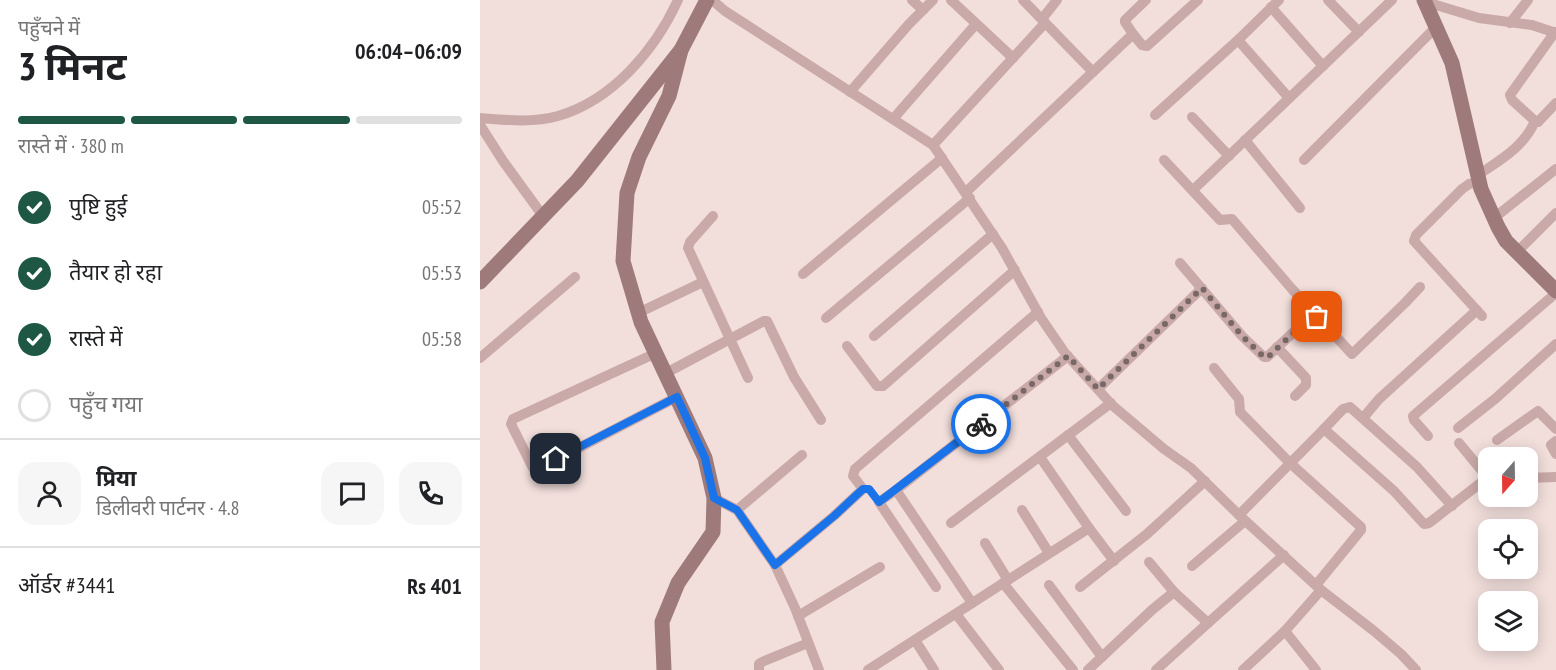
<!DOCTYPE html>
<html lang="hi">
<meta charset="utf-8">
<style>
:root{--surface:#fff;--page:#f6f6f6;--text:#202124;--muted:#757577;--line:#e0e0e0;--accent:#1e5844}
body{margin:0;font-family:"PT Sans Narrow","Noto Sans Devanagari",sans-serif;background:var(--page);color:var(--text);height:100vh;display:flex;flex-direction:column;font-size:22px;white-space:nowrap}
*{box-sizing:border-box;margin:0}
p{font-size:20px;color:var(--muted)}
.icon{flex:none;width:33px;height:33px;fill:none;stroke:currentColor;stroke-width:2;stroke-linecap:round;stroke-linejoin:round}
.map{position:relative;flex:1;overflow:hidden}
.drawer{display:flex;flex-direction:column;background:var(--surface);width:480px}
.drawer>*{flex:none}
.needle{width:39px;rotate:200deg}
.fabs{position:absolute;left:998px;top:447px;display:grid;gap:12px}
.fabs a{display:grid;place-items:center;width:60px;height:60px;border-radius:12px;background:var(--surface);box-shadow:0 3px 15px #0003;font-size:30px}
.pin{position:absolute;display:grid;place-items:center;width:51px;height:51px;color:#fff;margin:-26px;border-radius:12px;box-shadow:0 3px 9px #0006}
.courier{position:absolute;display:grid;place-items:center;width:60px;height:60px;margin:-30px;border:4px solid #1a73e8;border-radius:50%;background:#fff;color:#222;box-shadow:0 2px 8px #0007}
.head em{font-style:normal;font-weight:700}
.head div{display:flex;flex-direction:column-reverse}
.head{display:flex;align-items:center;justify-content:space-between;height:102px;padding:0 18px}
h1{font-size:39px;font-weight:700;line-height:45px}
.bar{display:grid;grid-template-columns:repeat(4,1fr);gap:9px 6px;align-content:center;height:72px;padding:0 18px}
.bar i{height:8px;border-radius:4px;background:var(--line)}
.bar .current{background:var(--accent)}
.bar p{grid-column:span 4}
.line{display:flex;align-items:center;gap:15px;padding:0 18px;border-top:2px solid var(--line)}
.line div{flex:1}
.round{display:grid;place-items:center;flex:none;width:63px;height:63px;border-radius:18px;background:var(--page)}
ol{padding:0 18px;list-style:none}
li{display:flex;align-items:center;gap:18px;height:66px}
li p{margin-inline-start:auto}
li .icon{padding:6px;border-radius:50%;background:var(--accent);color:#fff;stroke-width:4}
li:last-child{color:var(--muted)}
li i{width:33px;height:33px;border:3px solid var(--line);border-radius:50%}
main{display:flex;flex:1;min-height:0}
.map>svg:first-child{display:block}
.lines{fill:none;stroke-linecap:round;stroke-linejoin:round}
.street{stroke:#caaaa8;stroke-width:10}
.secondary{stroke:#9e7a7b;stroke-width:15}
.done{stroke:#786868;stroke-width:6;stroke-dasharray:0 10.8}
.route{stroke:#1a73e8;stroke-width:8}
</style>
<main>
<section class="drawer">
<div class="head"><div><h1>3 मिनट</h1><p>पहुँचने में</p></div><em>06:04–06:09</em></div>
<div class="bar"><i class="current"></i><i class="current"></i><i class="current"></i><i></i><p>रास्ते में · 380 m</p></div>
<ol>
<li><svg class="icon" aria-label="check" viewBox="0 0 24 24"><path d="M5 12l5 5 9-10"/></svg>पुष्टि हुई<p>05:52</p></li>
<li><svg class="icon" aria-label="check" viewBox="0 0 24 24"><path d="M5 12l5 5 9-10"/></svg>तैयार हो रहा<p>05:53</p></li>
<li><svg class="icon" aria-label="check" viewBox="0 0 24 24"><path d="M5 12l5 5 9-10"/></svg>रास्ते में<p>05:58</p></li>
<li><i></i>पहुँच गया</li>
</ol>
<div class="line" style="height:108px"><a class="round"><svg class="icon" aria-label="person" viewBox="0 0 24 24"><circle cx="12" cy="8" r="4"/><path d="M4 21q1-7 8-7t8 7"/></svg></a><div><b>प्रिया</b><p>डिलीवरी पार्टनर · 4.8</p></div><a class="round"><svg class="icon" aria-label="chat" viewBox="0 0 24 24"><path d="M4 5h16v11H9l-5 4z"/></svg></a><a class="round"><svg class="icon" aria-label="phone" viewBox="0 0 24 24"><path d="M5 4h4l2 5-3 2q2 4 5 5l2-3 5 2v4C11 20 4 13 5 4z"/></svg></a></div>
<div class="line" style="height:78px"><div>ऑर्डर #3441</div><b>Rs 401</b></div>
</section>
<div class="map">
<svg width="1076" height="670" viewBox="0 0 1076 670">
<rect width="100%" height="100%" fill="#f2dfdc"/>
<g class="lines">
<g class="street">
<path d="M232 0 245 11 453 145 522 248 561 318 585 353 632 405 684 449 711 468 759 515 841 590 894 631 921 654 936 670"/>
<path d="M432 0 443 10"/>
<path d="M471 0 533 58"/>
<path d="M543 0 613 72"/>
<path d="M848 0 879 32"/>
<path d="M946 2 999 18 1052 25 1076 33"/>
<path d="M791 7 843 66"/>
<path d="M562 19 577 0"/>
<path d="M1030 23 1048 0"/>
<path d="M1075 32 1030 95 1032 100 1055 121 1058 122 1076 103"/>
<path d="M653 34 645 22V20L666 0"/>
<path d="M758 40 809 98"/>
<path d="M370 92 429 24 453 0"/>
<path d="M675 115 758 40 799 0"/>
<path d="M712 117 749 156"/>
<path d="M0 118C25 120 54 123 78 116 133 100 175 50 198 0"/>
<path d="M413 119 496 24"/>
<path d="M0 125 23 161 63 216"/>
<path d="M765 140 820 208"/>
<path d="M453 145 565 23"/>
<path d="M684 160 740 220 752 219 812 289 872 354 925 303 940 287"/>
<path d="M824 160 956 27"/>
<path d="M998 175C1020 160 1044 147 1055 121"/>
<path d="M999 182 989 184 982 189 936 235 934 241 1002 316"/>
<path d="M713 190 912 0"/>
<path d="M486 192 653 34 662 45 667 46 718 0"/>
<path d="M233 216 210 242 208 248 268 378"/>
<path d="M1014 218 1076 169"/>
<path d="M1037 252 1076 213"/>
<path d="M700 263 762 336 784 357H787L834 313"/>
<path d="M323 274 462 158"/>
<path d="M158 313 223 282"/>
<path d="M346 318 490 198"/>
<path d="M394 336 513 234"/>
<path d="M367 346 397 386H403L535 270"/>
<path d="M797 347 826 378V385L815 396"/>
<path d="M176 353 33 419 31 424 53 468H60L197 397"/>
<path d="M0 358 95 277"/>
<path d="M734 368 759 399 760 412 810 463 881 527V530L836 585"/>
<path d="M186 373 284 321H287L314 377 341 420"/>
<path d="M618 389 722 288"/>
<path d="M883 418 899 399 997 310"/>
<path d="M978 428 1015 399 1076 344"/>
<path d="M844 429 863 409 870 407 937 467 972 506"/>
<path d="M588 435 646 511"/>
<path d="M948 436 934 420 933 416 1076 293"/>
<path d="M1017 440 1058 411 1076 429"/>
<path d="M1076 441 1071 445 1076 454"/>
<path d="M979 443 1008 478"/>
<path d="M560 457 609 528 634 561"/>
<path d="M1047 478 1076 477"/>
<path d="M416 490 399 502 456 587"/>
<path d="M234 498 257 510 295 565 315 608 339 670"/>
<path d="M257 510 322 455"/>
<path d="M542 510 569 553"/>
<path d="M759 515 844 429 914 491 944 524 949 523 1007 478"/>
<path d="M471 523 631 403"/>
<path d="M505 543 528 580"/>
<path d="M669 562 694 592"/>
<path d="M295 565 354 516 383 489 373 476 375 469 558 312"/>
<path d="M712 566 765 521"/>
<path d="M523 583 593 670"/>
<path d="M569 585 622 657"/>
<path d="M600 587 667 534 725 481"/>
<path d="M492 603 416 490 588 356"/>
<path d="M476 614 519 670"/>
<path d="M318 616 400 567"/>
<path d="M805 631 836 670"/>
<path d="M435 640 454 670"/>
<path d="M279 670V664L282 662 328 643"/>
<path d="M388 670 609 528"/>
<path d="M608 670 673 609 694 592 728 623 804 555"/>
<path d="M676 670 728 623"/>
<path d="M763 670 805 631 841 590"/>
</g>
<g class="secondary">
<path d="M944 0 972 63 1001 189 1018 227 1026 241 1076 291"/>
<path d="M0 282 97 181 201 50 227 0"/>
<path d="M184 670 182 622 198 583 233 532 234 498 225 458 161 322 143 261 147 193 159 157 189 96 201 50"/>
</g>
</g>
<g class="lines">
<path class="done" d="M501 424 588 356 618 389 722 288 762 336 784 357H788L834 313 837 317"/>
<path class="route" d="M76 459 197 397 225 458 234 498 257 510 295 565 354 516 383 489H389L399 502 501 424"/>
</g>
</svg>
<div class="fabs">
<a><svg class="needle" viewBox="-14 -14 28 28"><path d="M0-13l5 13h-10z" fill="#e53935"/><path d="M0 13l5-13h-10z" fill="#757577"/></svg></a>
<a><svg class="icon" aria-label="locate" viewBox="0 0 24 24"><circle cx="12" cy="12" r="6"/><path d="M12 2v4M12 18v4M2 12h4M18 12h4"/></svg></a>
<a><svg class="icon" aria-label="layers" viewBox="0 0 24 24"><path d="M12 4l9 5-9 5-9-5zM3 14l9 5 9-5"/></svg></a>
</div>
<div class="pin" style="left:837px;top:317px;background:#ea580c"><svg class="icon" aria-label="bag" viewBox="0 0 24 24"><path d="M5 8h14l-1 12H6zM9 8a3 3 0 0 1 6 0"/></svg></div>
<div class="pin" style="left:76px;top:459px;background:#1f2937"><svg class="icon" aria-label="home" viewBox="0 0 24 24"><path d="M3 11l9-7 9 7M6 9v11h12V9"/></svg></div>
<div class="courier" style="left:501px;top:424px"><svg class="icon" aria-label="bike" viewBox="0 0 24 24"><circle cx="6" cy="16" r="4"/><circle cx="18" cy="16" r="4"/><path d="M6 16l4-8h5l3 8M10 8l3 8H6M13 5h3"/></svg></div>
</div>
</main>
